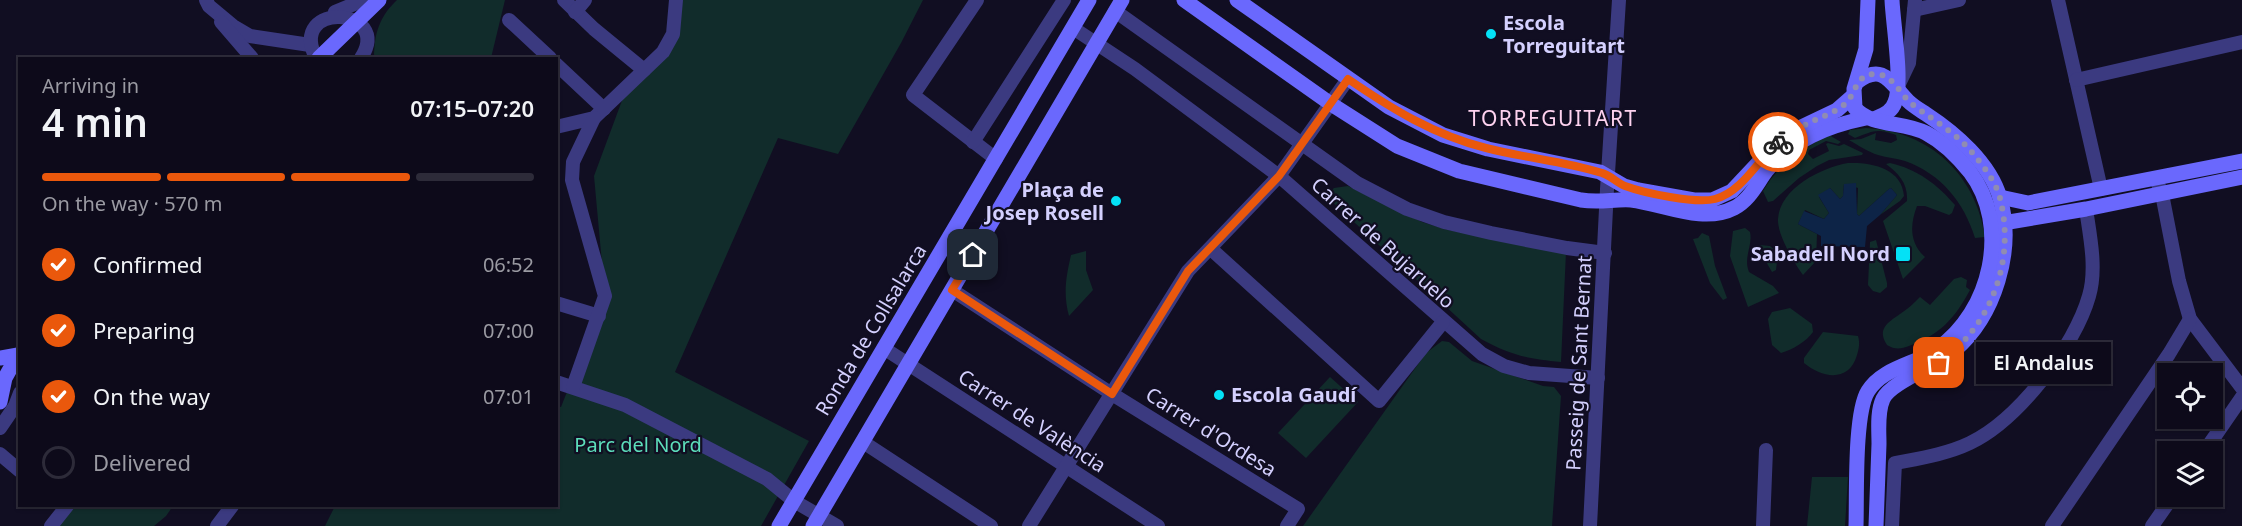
<!DOCTYPE html>
<meta charset="utf-8">
<style>
:root{--surface:#0d0a1a;--page:#1b1827;--text:#f1f3f6;--muted:#9a9aa2;--line:#2d2b39;--accent:#ea580c}
body{margin:0;font-family:"Noto Sans",sans-serif;background:var(--page);color:var(--text);height:100vh;display:flex;flex-direction:column;font-size:22px;white-space:nowrap}
*{box-sizing:border-box;margin:0}
p{font-size:20px;color:var(--muted)}
.icon{flex:none;width:33px;height:33px;fill:none;stroke:currentColor;stroke-width:2;stroke-linecap:round;stroke-linejoin:round}
.map{position:relative;flex:1;overflow:hidden}
.side{position:absolute;left:18px;top:57px;width:540px;height:450px;display:flex;flex-direction:column;background:var(--surface);border-radius:0px;box-shadow:0 2px 4px #0004,0 0 0 2px var(--line)}
.side>*{flex:none}
.controls{position:absolute;left:2157px;top:363px;display:grid;gap:12px}
.controls a{display:grid;place-items:center;width:66px;height:66px;border-radius:0px;background:var(--surface);box-shadow:0 2px 4px #0004,0 0 0 2px var(--line);font-size:30px}
.pin{position:absolute;display:grid;place-items:center;width:51px;height:51px;color:#fff;margin:-26px;border-radius:12px;box-shadow:0 3px 9px #0006}
.courier{position:absolute;display:grid;place-items:center;width:60px;height:60px;margin:-30px;border:4px solid #ea580c;border-radius:50%;background:#fff;color:#222;box-shadow:0 2px 8px #0007}
.bubble{position:absolute;height:42px;border-radius:0px;background:var(--surface);box-shadow:0 2px 4px #0004,0 0 0 2px var(--line);font-size:20px;font-weight:600;line-height:42px;text-align:center}
.head em{font-style:normal;font-weight:600}
.head div{display:flex;flex-direction:column-reverse}
.head{display:flex;align-items:center;justify-content:space-between;height:102px;padding:0 24px}
h1{font-size:39px;font-weight:600;line-height:45px}
.bar{display:grid;grid-template-columns:repeat(4,1fr);gap:9px 6px;align-content:center;height:72px;padding:0 24px}
.bar i{height:8px;border-radius:4px;background:var(--line)}
.bar .selected{background:var(--accent)}
.bar p{grid-column:span 4}
ol{padding:0 24px;list-style:none}
li{display:flex;align-items:center;gap:18px;height:66px}
li p{margin-inline-start:auto}
li .icon{padding:6px;border-radius:50%;background:var(--accent);color:#fff;stroke-width:4}
li:last-child{color:var(--muted)}
li i{width:33px;height:33px;border:3px solid var(--line);border-radius:50%}
.map>svg:first-child{display:block}
.green{fill:#112c2b}
.water{fill:#0d2447}
.lines{fill:none;stroke-linecap:round;stroke-linejoin:round}
.street{stroke:#3b3a80;stroke-width:14}
.secondary{stroke:#6a68fd;stroke-width:15}
.done{stroke:#908cb1;stroke-width:6;stroke-dasharray:0 10.8}
.route{stroke:#ea580c;stroke-width:8}
.poi-dot{fill:#04e1f6;stroke:#110e22;stroke-width:2}
.labels{text-anchor:middle;stroke-width:4.5;stroke-linejoin:round;paint-order:stroke}
.poi-label{font-size:20px;font-weight:bold;fill:#d4d0fe;stroke:#110e22;text-anchor:start}
.street-label{font-size:20px;fill:#d4d0fe;stroke:#110e22}
.park-label{font-size:20px;fill:#5dddbb;stroke:#110e22}
.neighbourhood-label{font-size:21px;letter-spacing:1.5px;fill:#fed2ef;stroke:#110e22}
</style>
<div class="map">
<svg width="2242" height="526" viewBox="0 0 2242 526">
<rect width="100%" height="100%" fill="#110e22"/>
<g class="green">
<path d="M397 0H505L491 58H374C374 34 379 17 397 0Z"/>
<path d="M673 0H923L901 43 838 154 778 138 675 372 809 441 761 526H325L335 506H556L557 406 561 407 605 296 594 176 627 87 673 34Z"/>
<path d="M1866 128C1929 131 1976 174 1985 237L1975 238C1964 202 1941 174 1905 161 1896 158 1887 158 1878 155 1868 152 1858 145 1849 140L1861 139 1876 133 1875 140 1891 143 1897 140 1896 135C1877 128 1873 131 1855 138L1848 134 1850 130Z"/>
<path d="M1829 135 1841 142 1838 144 1826 141 1809 150 1808 154 1813 159 1829 151 1826 144 1828 143 1839 146 1844 144 1863 153 1862 155 1829 160 1817 166 1799 178 1773 201 1768 202 1763 191C1781 161 1799 151 1829 135Z"/>
<path d="M1848 163C1871 162 1902 168 1904 196L1900 201 1880 215 1897 195 1891 188 1889 189 1859 216 1857 214 1858 188 1844 184 1843 196 1840 199 1830 188 1819 197 1829 213 1824 219 1805 210 1798 224 1817 234 1816 261 1803 275C1794 263 1777 234 1778 219 1780 188 1821 168 1848 163Z"/>
<path d="M1890 163C1917 169 1937 184 1955 205L1952 213 1949 215 1925 206H1917C1910 224 1909 243 1925 257L1903 279 1883 221 1907 201C1908 183 1899 174 1886 164Z"/>
<path d="M1348 186 1422 222 1448 230 1566 252 1561 362C1528 359 1510 355 1481 339L1329 199V193L1334 188Z"/>
<path d="M1745 228 1750 232C1753 246 1743 257 1749 272L1773 286 1779 293 1748 307 1730 256 1733 231Z"/>
<path d="M1702 233 1709 236 1715 266 1727 298 1723 300 1710 283 1693 239 1698 238Z"/>
<path d="M1876 240 1887 283V287L1880 293 1873 291 1868 285 1870 242Z"/>
<path d="M1760 245 1770 246 1778 253 1776 270 1772 272 1765 260 1754 252 1755 248Z"/>
<path d="M1086 251V270L1093 290 1069 316C1063 294 1066 277 1071 255Z"/>
<path d="M1961 277 1967 280 1966 287 1970 290C1955 318 1940 335 1909 346 1901 349 1895 350 1887 345 1877 329 1887 323 1900 314 1908 309 1914 303 1920 297L1930 305 1954 279Z"/>
<path d="M1790 308 1812 324 1813 332C1807 341 1792 350 1781 353L1772 345 1768 319 1772 312Z"/>
<path d="M1823 332 1858 336C1860 343 1859 348 1857 355 1849 383 1822 378 1804 363V358Z"/>
<path d="M1442 341 1449 342 1472 361 1543 386 1554 387 1561 396 1552 526H1303L1426 353Z"/>
<path d="M1330 377 1358 402 1306 458 1278 433Z"/>
<path d="M1812 477H1848L1845 526H1807Z"/>
<path d="M67 506H173L166 516 154 526H51Z"/>
</g>
<path class="water" d="M1856 183 1857 214 1859 216 1889 189 1891 188 1897 195 1880 215 1867 226 1865 247 1821 246V236L1798 224 1804 211 1824 219 1829 213 1818 195 1830 188 1840 199 1843 196 1844 184Z"/>
<g class="lines">
<g class="street">
<path d="M206 0 209 6 233 26 250 36 310 45"/>
<path d="M564 0 594 29 644 70"/>
<path d="M977 0 913 95 996 159"/>
<path d="M2058 0 2101 189"/>
<path d="M1914 10 1959 0"/>
<path d="M1115 11 1357 183 1407 209 1444 222 1491 233 1567 248 1605 253"/>
<path d="M335 12 359 2 372 0"/>
<path d="M575 12 585 0"/>
<path d="M509 20 550 58"/>
<path d="M221 22 252 58"/>
<path d="M1073 28 1135 69 1279 176 1482 354 1504 366 1529 373 1598 378"/>
<path d="M316 58C287 0 394 7 361 58"/>
<path d="M556 64 604 109"/>
<path d="M2076 80 2242 42"/>
<path d="M1898 86 1909 63 1915 0"/>
<path d="M556 127 594 118 663 52 673 34 676 0"/>
<path d="M973 142 1064 0"/>
<path d="M2158 184 2162 194 2179 281 2190 319 2242 388"/>
<path d="M1211 249 1379 401 1443 322"/>
<path d="M952 290 1112 394 1298 509 1287 526"/>
<path d="M556 303 599 316"/>
<path d="M885 349 1158 526"/>
<path d="M556 382 625 405 767 479 794 501 837 526"/>
<path d="M573 387 605 296 572 180 573 162 594 118"/>
<path d="M0 428 15 406 20 393"/>
<path d="M863 442 991 526"/>
<path d="M2204 452 2242 397"/>
<path d="M0 454 20 471"/>
<path d="M51 526 67 506"/>
<path d="M217 526 232 506"/>
<path d="M1029 526 1188 271 1279 176 1348 79"/>
<path d="M1590 526 1607 189 1619 0"/>
<path d="M1763 526 1766 450"/>
<path d="M1892 526 1895 463C1921 458 1947 454 1970 443 2018 420 2075 346 2089 296 2097 269 2090 236 2086 209"/>
<path d="M2052 526 2169 354 2190 319"/>
<path d="M2152 526 2173 496"/>
</g>
<g class="secondary">
<path d="M1184 0 1331 104 1397 146 1459 171 1581 200C1599 203 1614 199 1631 200 1664 204 1703 224 1734 208 1750 200 1757 183 1767 170 1793 140 1827 126 1866 118"/>
<path d="M1237 0 1389 107 1443 135 1488 149 1600 172 1624 186 1638 190 1694 200H1712L1732 191 1778 142 1795 130 1837 110 1853 96"/>
<path d="M319 58 379 0"/>
<path d="M1857 82C1884 62 1891 84 1908 101 1913 106 1920 110 1926 114 1955 133 1990 163 2000 198 2015 250 1995 316 1954 351 1937 366 1891 382 1883 399 1877 412 1879 430 1879 444 1878 471 1877 499 1876 526"/>
<path d="M1874 119C1883 115 1892 112 1895 102 1903 83 1893 24 1892 0"/>
<path d="M2000 197 2028 203 2242 161"/>
<path d="M1997 218 2003 223 2086 209 2242 177"/>
<path d="M0 358 18 355"/>
<path d="M0 402 5 378 18 355"/>
<path d="M779 526 1089 0"/>
<path d="M813 526 1122 0"/>
<path d="M1856 526C1857 497 1854 413 1868 391 1883 367 1915 365 1937 349 1991 312 2011 226 1970 172 1958 157 1943 142 1926 133 1904 121 1871 127 1855 108L1854 89 1866 49 1868 0"/>
</g>
</g>
<g class="lines">
<path class="done" d="M1778 142C1788 135 1798 128 1809 123 1821 117 1834 113 1845 104 1857 93 1854 76 1874 74 1893 73 1899 94 1912 104 1934 121 1957 133 1975 156 1985 168 1996 183 2000 198 2016 261 1991 326 1939 363"/>
<path class="route" d="M973 255 952 290 1112 394 1188 271 1279 176 1348 79C1392 109 1434 135 1486 148 1524 158 1564 161 1602 173 1610 175 1617 183 1625 186 1644 193 1696 204 1715 199 1742 192 1758 160 1778 142"/>
</g>
<g class="poi-dot">
<circle cx="1491" cy="34" r="6"/>
<circle cx="1116" cy="201" r="6"/>
<rect x="1895" y="246" width="16" height="16" rx="3"/>
<circle cx="1219" cy="395" r="6"/>
</g>
<g class="labels">
<g class="poi-label">
<text x="1503" y="30">Escola<tspan x="1503" dy="23">Torreguitart</tspan></text>
<text x="1104" y="197" text-anchor="end">Plaça de<tspan x="1104" dy="23">Josep Rosell</tspan></text>
<text x="1890" y="261" text-anchor="end">Sabadell Nord</text>
<text x="1231" y="402">Escola Gaudí</text>
</g>
<g class="street-label">
<text transform="translate(1383 243) rotate(42)" y="7">Carrer de Bujaruelo</text>
<text transform="translate(871 330) rotate(-59)" y="7">Ronda de Collsalarca</text>
<text transform="translate(1579 363) rotate(-87)" y="7">Passeig de Sant Bernat</text>
<text transform="translate(1032 421) rotate(33)" y="7">Carrer de València</text>
<text transform="translate(1211 432) rotate(32)" y="7">Carrer d'Ordesa</text>
</g>
<g class="park-label">
<text x="638" y="452">Parc del Nord</text>
</g>
<g class="neighbourhood-label">
<text x="1553" y="126">TORREGUITART</text>
</g>
</g>
</svg>
<div class="controls">
<a><svg class="icon" aria-label="locate" viewBox="0 0 24 24"><circle cx="12" cy="12" r="6"/><path d="M12 2v4M12 18v4M2 12h4M18 12h4"/></svg></a>
<a><svg class="icon" aria-label="layers" viewBox="0 0 24 24"><path d="M12 4l9 5-9 5-9-5zM3 14l9 5 9-5"/></svg></a>
</div>
<div class="pin" style="left:1939px;top:363px;background:#ea580c"><svg class="icon" aria-label="bag" viewBox="0 0 24 24"><path d="M5 8h14l-1 12H6zM9 8a3 3 0 0 1 6 0"/></svg></div>
<div class="pin" style="left:973px;top:255px;background:#1f2937"><svg class="icon" aria-label="home" viewBox="0 0 24 24"><path d="M3 11l9-7 9 7M6 9v11h12V9"/></svg></div>
<div class="courier" style="left:1778px;top:142px"><svg class="icon" aria-label="bike" viewBox="0 0 24 24"><circle cx="6" cy="16" r="4"/><circle cx="18" cy="16" r="4"/><path d="M6 16l4-8h5l3 8M10 8l3 8H6M13 5h3"/></svg></div>
<div class="bubble" style="left:1976px;top:342px;width:135px">El Andalus</div>
<section class="side">
<div class="head"><div><h1>4 min</h1><p>Arriving in</p></div><em>07:15–07:20</em></div>
<div class="bar"><i class="selected"></i><i class="selected"></i><i class="selected"></i><i></i><p>On the way · 570 m</p></div>
<ol>
<li><svg class="icon" aria-label="check" viewBox="0 0 24 24"><path d="M5 12l5 5 9-10"/></svg>Confirmed<p>06:52</p></li>
<li><svg class="icon" aria-label="check" viewBox="0 0 24 24"><path d="M5 12l5 5 9-10"/></svg>Preparing<p>07:00</p></li>
<li><svg class="icon" aria-label="check" viewBox="0 0 24 24"><path d="M5 12l5 5 9-10"/></svg>On the way<p>07:01</p></li>
<li><i></i>Delivered</li>
</ol>
</section>
</div>
